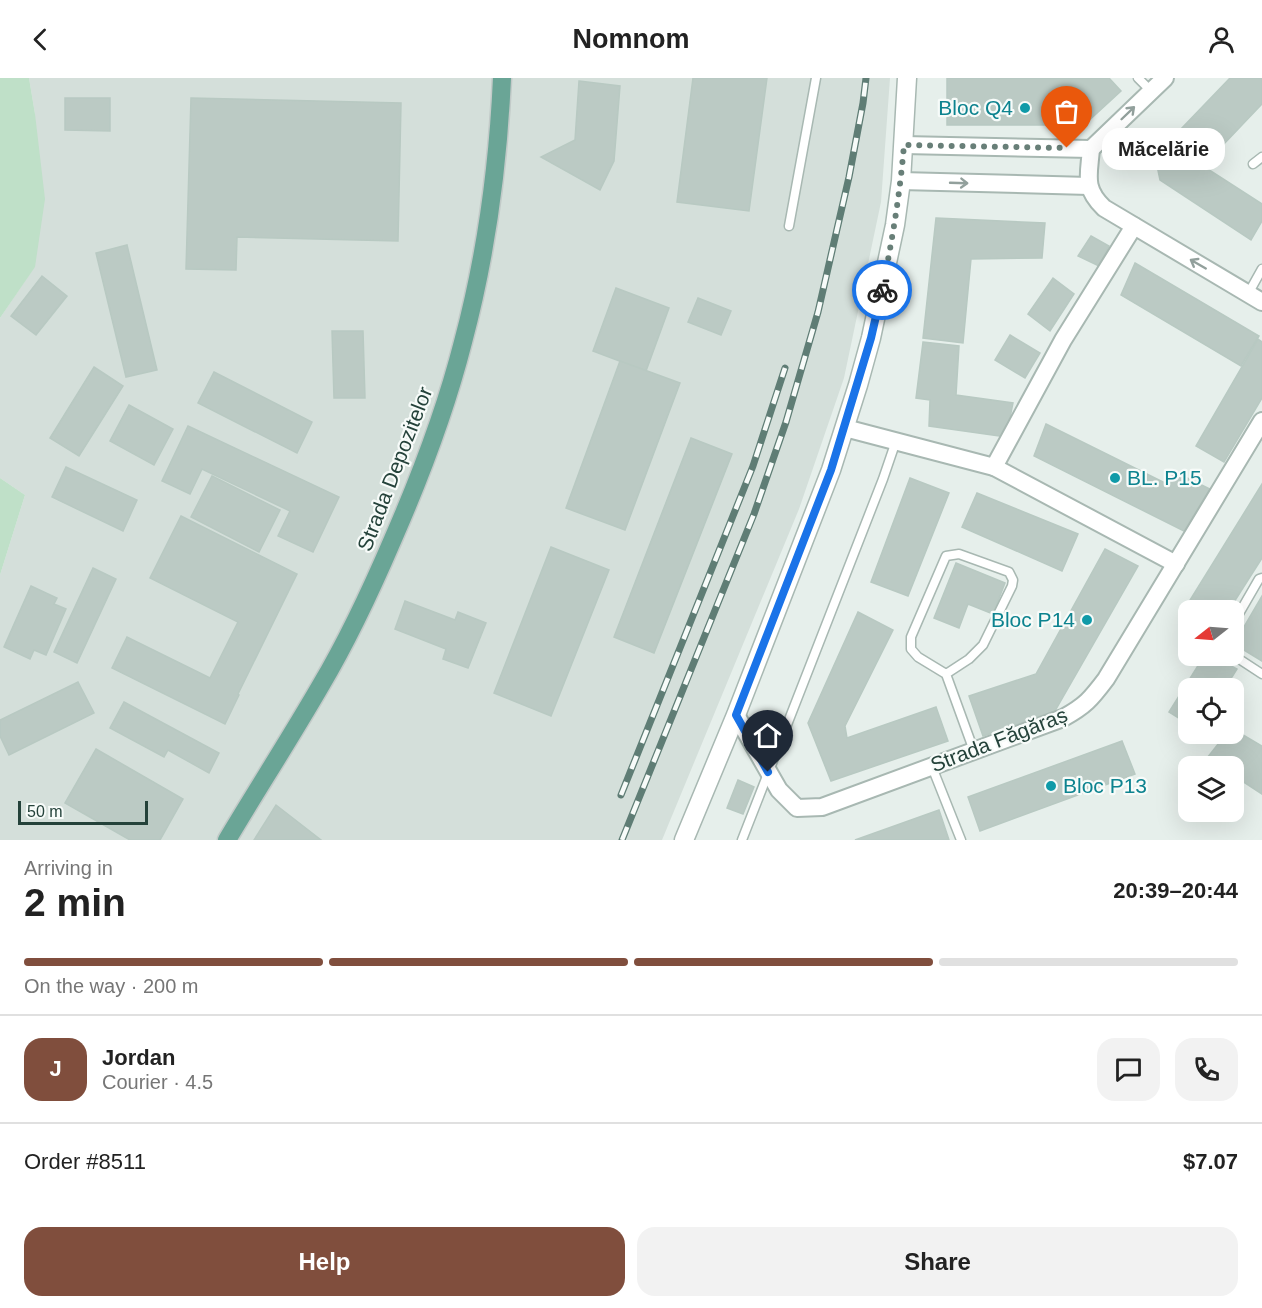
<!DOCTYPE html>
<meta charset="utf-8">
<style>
:root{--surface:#fff;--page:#f2f2f2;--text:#222;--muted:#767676;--line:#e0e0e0;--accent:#804e3d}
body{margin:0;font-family:Helvetica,sans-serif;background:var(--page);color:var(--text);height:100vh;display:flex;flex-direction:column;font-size:22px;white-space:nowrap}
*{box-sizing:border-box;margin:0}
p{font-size:20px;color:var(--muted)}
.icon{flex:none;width:33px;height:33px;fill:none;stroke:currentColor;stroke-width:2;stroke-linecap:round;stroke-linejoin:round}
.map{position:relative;height:762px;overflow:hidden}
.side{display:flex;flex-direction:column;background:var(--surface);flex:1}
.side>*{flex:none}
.needle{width:39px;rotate:253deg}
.fabs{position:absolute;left:1178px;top:522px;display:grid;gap:12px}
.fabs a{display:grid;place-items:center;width:66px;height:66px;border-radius:12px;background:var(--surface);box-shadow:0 6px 24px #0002;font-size:30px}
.scale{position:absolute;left:18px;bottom:15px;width:130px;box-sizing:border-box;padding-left:6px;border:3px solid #24423a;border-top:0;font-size:16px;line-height:21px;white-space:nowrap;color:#24423a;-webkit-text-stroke:4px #f7fbf9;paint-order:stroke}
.pin{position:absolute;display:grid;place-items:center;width:51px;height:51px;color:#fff;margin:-62px -26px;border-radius:50% 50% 50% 0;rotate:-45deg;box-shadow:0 0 6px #0007}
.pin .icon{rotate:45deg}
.courier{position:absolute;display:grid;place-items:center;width:60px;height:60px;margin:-30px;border:4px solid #1a73e8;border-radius:50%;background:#fff;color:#222;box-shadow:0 2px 8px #0007}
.bubble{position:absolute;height:42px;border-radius:18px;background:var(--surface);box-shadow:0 6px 24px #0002;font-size:20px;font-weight:700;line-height:42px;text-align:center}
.head em{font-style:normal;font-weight:700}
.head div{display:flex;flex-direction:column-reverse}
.head{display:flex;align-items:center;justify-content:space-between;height:102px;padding:0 24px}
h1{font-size:39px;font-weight:700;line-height:45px}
.bar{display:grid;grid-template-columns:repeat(4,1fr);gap:9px 6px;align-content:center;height:72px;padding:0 24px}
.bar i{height:8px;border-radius:4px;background:var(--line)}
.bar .selected{background:var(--accent)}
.bar p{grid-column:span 4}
.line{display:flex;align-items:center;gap:15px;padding:0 24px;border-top:2px solid var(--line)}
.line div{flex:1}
.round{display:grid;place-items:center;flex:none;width:63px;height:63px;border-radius:18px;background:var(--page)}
.button{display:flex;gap:12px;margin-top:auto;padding:12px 24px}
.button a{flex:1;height:69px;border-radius:18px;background:var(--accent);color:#fff;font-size:24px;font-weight:700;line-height:69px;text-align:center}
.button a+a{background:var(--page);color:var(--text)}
header{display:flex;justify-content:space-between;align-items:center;height:78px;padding:0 24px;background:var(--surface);font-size:27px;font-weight:700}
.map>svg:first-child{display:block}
.built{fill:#d4dfda}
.green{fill:#bfe0c8}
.building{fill:#bbcac4;stroke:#b8c9c2;stroke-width:1.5}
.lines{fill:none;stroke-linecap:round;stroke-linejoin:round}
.service-casing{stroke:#a8b8b2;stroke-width:11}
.minor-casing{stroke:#a8b8b2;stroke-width:20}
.tertiary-casing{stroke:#a8b8b2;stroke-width:21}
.primary-casing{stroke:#c2cac8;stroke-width:21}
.service{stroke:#fff;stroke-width:8}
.minor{stroke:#fff;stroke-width:16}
.tertiary{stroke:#fff;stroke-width:18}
.primary{stroke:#6aa596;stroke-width:18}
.rail-casing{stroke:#5f7d75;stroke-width:7}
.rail{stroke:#f7fbf9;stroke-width:4.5;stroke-dasharray:14;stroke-linecap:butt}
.oneway{stroke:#92a09c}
.done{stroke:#687f78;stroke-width:6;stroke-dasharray:0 10.8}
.route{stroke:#1a73e8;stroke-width:8}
.culture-dot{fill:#0f9aa8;stroke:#f7fbf9;stroke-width:2}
.labels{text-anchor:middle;stroke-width:4.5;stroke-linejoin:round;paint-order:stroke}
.culture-label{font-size:21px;fill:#0d838f;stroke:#f7fbf9;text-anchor:end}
.street-label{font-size:21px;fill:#24423a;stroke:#f7fbf9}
</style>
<header><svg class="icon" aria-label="back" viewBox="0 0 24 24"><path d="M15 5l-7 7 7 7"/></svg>Nomnom<svg class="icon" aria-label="person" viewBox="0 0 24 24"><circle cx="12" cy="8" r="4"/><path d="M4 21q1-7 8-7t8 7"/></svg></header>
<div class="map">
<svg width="1262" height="762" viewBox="0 0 1262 762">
<rect width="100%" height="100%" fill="#e6efeb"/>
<path class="built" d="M29 0H890L881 124 844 300 799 431 662 762H0V497L25 417 0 400V240L35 188V36Z"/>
<g class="green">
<path d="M0 0H29L35 36 45 121 35 189 0 240Z"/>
<path d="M0 400 25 417 0 497Z"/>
</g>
<g class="building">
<path d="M693 0H767L749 133 677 124Z"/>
<path d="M947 0H1109L1121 13 1084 47H947Z"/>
<path d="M1230 0H1262V26L1203 88 1262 126V143L1251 162 1160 102 1155 78Z"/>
<path d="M579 3 620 8 614 83 600 112 541 79 575 62Z"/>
<path d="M65 20H110V53L65 52Z"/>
<path d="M191 20 401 25 398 163 237 159 236 192 186 191Z"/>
<path d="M936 140 1045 145 1042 180 971 181 963 265 923 260Z"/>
<path d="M1091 158 1109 168 1099 188 1078 178Z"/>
<path d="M127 167 157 292 126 299 96 175Z"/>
<path d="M1135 185 1259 258 1241 288 1121 217Z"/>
<path d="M42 198 67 218 36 257 11 238Z"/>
<path d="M1053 200 1074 216 1050 253 1028 236Z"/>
<path d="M616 210 669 230 646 293 593 273Z"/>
<path d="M698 220 731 233 721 257 688 244Z"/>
<path d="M332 253H363L365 320H334Z"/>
<path d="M1010 257 1040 275 1025 300 995 282Z"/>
<path d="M1258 261 1262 264V320L1224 384 1196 368Z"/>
<path d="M923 264 959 268 956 317 1013 325 1006 359 929 348 930 322 916 320Z"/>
<path d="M620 283 680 305 625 452 566 430Z"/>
<path d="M94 289 123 308 79 378 50 360Z"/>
<path d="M214 294 312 344 297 375 198 325Z"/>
<path d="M129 327 173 351 154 387 110 363Z"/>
<path d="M1046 346 1167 406 1175 394 1210 411 1184 453 1034 378Z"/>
<path d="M188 348 339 419 313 474 278 458 290 433 202 391 190 416 162 403Z"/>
<path d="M691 360 732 376 654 575 614 559Z"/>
<path d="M66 389 137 422 123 453 52 419Z"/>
<path d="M212 398 280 432 259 474 191 439Z"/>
<path d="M910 400 949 415 908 518 871 504Z"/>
<path d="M1262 406V480L1229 532H1196L1187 527Z"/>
<path d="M977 415 1078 456 1062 493 962 449Z"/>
<path d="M181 438 297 496 238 616 239 617 225 646 112 590 127 559 210 600 238 544 150 500Z"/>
<path d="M551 469 609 492 551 638 494 615Z"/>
<path d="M1105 471 1138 488 1055 633 983 658 969 618 1036 596Z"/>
<path d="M956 485 1005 505 993 536 968 526 959 550 934 540Z"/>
<path d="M93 490 116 501 77 585 54 574Z"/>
<path d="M31 508 57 520 54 526 66 531 46 577 34 572 30 581 4 569Z"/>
<path d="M1262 518V583L1234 566Z"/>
<path d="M405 523 455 542 458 534 486 545 468 590 443 581 446 571 395 551Z"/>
<path d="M858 534 893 552 845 648 847 660 936 629 948 663 831 703 808 645Z"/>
<path d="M1204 578H1213L1237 591 1225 610H1188V646L1169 634Z"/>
<path d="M78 604 94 635 9 677 0 658V642Z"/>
<path d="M124 624 219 675 209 695 168 672 164 679 110 650Z"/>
<path d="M1233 651 1262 668V716L1233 697V688H1219L1207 680 1226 656H1233Z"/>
<path d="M1122 663 1135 696 980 753 968 719Z"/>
<path d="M96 671 183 721 160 762H130L65 725Z"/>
<path d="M738 702 754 709 743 736 727 730Z"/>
<path d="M276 727 321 762H254Z"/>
<path d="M939 732 949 762H855Z"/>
</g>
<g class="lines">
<defs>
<g id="service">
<path d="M1138 0 1151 13"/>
<path d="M1253 86 1262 79"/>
<path d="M789 148 816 0"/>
<path d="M1248 216 1262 191"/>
<path d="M1233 546 1259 501 1262 500"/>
<path d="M1233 577 1262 596"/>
<path d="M946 596 969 581 983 567 1012 508 1013 502 1009 494 959 476 946 478 911 559V571L918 579 946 596 974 673"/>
<path d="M932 689 961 762"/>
<path d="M742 762 883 401 896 363"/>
</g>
<g id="minor">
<path d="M904 67 1091 71"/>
<path d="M1091 71C1089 97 1083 110 1104 130L1262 224"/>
<path d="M1091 71 1165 0"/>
<path d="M901 103 1089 108"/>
<path d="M845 350 994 389 1063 262 1134 148"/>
<path d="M994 389 1176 486"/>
<path d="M736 637 779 712 797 730 822 729 1063 640C1085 628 1091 621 1106 601L1262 343"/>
</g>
<path id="tertiary" d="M684 762 736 637 831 392 858 307 871 260 895 147 901 103 907 0"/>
<path id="primary" d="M227 762C258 710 291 659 321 607 349 560 372 510 393 461 421 397 446 331 463 264 486 178 498 89 502 0"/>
</defs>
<use href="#service" class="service-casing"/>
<use href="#minor" class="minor-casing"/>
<use href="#tertiary" class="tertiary-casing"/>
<use href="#primary" class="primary-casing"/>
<use href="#service" class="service"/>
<use href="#minor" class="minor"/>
<use href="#tertiary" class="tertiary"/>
<use href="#primary" class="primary"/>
<defs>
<g id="rail">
<path d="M621 717 753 388 785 290"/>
<path d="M622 762 754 436 786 344 818 234 849 99 863 25 866 0"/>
</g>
</defs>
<use href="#rail" class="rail-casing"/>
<use href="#rail" class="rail"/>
</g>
<defs><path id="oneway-shaft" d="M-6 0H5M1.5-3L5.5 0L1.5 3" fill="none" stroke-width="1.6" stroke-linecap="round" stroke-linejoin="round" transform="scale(1.5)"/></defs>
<g class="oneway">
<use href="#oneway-shaft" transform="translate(1128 35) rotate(-44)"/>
<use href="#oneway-shaft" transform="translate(959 105) rotate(2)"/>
<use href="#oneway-shaft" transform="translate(1198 186) rotate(-150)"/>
</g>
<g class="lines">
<path class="done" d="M882 212C892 164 900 116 904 67L1067 70"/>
<path class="route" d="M768 694 736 637 831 392 871 260 882 212"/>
</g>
<g class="culture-dot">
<circle cx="1025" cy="30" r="6"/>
<circle cx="1115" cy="400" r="6"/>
<circle cx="1087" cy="542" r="6"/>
<circle cx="1051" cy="708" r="6"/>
</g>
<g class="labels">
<g class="culture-label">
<text x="1013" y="37">Bloc Q4</text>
<text x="1127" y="407" text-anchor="start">BL. P15</text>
<text x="1075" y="549">Bloc P14</text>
<text x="1063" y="715" text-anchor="start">Bloc P13</text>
</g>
<g class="street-label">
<text transform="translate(395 391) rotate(-69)" y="7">Strada Depozitelor</text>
<text transform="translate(999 662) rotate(-21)" y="7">Strada Făgăraș</text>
</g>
</g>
</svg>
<div class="fabs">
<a><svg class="needle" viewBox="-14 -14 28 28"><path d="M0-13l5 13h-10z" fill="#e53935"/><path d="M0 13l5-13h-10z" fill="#767676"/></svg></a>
<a><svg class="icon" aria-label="locate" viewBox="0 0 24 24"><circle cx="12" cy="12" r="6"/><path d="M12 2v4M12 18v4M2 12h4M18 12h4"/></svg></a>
<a><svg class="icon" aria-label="layers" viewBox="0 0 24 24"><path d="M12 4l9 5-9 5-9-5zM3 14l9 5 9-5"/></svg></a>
</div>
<div class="scale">50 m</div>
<div class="pin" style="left:1067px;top:70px;background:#ea580c"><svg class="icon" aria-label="bag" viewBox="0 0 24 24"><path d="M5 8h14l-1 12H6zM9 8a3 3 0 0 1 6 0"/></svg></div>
<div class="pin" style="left:768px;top:694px;background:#1f2937"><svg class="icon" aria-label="home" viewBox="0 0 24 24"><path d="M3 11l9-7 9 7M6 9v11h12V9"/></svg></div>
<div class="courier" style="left:882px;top:212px"><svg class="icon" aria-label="bike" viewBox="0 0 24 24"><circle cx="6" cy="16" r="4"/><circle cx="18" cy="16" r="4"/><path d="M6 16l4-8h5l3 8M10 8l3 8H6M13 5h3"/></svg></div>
<div class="bubble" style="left:1102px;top:50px;width:123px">Măcelărie</div>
</div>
<section class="side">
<div class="head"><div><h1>2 min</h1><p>Arriving in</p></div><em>20:39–20:44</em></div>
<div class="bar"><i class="selected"></i><i class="selected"></i><i class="selected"></i><i></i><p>On the way · 200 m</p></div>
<div class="line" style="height:108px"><b class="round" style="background:var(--accent);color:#fff">J</b><div><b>Jordan</b><p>Courier · 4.5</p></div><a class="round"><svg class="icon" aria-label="chat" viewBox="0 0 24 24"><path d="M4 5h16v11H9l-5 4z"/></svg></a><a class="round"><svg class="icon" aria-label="phone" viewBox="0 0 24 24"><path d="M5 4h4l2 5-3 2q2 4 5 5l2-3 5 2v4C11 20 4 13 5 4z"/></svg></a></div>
<div class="line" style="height:78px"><div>Order #8511</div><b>$7.07</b></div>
<div class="button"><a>Help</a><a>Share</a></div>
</section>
